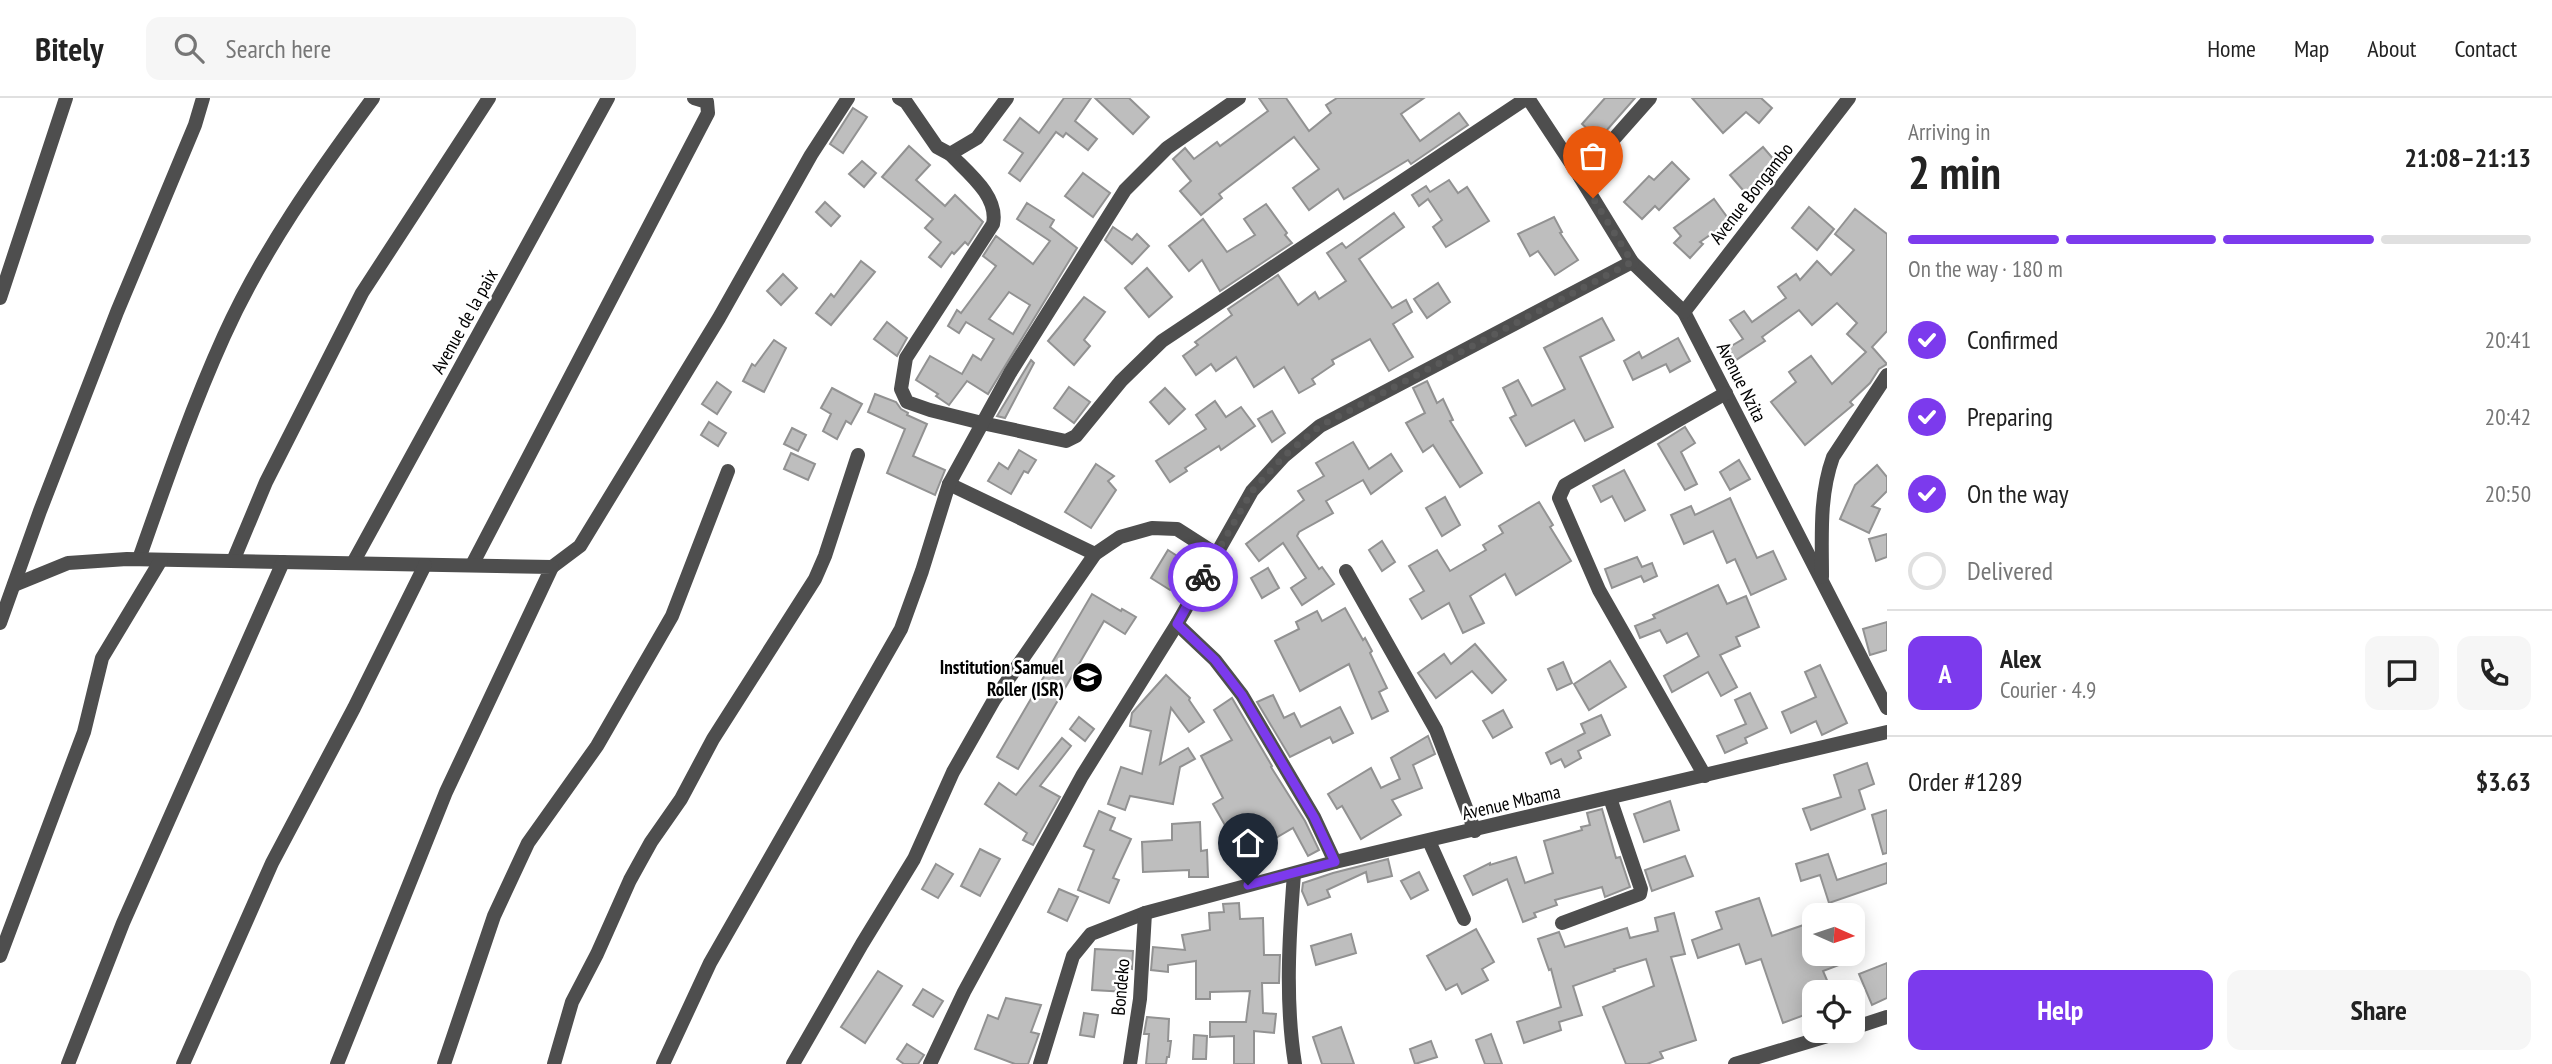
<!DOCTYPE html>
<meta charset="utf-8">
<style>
:root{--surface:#fff;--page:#f6f6f6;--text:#222;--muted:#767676;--line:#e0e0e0;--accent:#7c3aed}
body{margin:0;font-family:"PT Sans Narrow",sans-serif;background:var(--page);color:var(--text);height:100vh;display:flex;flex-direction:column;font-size:26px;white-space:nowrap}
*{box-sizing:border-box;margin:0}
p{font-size:23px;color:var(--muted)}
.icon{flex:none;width:38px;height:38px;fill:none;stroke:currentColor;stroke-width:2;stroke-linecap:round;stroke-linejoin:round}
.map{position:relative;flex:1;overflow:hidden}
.side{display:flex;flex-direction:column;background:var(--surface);width:665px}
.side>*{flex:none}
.needle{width:46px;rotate:93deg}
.buttons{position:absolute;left:1802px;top:805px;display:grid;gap:14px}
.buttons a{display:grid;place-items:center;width:63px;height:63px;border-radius:14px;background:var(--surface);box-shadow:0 4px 18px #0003;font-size:35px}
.pin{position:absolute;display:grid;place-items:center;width:60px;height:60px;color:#fff;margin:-72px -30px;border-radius:50% 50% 50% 0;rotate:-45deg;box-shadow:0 0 7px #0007}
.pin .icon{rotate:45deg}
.courier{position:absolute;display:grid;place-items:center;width:70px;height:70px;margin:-35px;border:5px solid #7c3aed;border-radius:50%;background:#fff;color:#222;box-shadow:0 2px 9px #0007}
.overview em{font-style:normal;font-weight:700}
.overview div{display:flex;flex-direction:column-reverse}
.overview{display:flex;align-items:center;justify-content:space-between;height:119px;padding:0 21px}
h1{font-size:46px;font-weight:700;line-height:52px}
.bar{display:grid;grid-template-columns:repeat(4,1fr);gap:10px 7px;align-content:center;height:84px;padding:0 21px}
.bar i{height:9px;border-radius:5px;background:var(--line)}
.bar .selected{background:var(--accent)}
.bar p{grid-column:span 4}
.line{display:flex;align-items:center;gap:18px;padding:0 21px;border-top:2px solid var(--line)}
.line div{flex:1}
.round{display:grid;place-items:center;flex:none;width:74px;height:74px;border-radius:14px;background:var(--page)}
ol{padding:0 21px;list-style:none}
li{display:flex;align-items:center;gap:21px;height:77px}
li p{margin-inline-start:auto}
li .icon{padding:7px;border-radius:50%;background:var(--accent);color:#fff;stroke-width:4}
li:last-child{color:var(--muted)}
li i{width:38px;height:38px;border:4px solid var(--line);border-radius:50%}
.cta{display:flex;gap:14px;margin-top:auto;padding:14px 21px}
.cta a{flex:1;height:80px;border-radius:14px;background:var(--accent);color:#fff;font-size:28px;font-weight:700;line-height:80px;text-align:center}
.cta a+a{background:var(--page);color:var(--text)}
header{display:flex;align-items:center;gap:42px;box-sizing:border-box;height:98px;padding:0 35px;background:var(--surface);border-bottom:2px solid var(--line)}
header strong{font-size:33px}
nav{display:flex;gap:38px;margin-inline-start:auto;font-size:24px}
.search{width:490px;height:63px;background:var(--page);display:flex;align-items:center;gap:18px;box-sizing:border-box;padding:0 24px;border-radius:14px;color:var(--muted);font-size:26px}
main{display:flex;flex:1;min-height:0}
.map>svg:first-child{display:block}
.building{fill:#bebebe;stroke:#929292;stroke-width:2;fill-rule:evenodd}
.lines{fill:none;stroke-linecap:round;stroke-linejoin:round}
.street{stroke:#4e4e4e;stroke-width:14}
.done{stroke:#595959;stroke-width:7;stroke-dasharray:0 12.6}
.route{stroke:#7c3aed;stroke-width:9}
.labels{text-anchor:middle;stroke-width:5;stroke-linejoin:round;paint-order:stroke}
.street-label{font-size:19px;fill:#000;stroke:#fff}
.poi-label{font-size:19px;font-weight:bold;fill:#000;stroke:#fff;text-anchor:end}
</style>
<header>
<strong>Bitely</strong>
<div class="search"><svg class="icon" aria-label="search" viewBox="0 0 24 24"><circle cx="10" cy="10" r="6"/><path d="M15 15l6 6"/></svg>Search here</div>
<nav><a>Home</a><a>Map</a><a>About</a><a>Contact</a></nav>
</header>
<main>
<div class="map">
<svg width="1887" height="966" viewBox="0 0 1887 966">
<rect width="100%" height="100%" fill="#fff"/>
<g class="building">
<path d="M1064 0H1091L1075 23 1097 41 1088 52 1066 35 1063 39 1056 34 1020 83 1009 75 1023 55 1004 42 1020 20 1039 35Z"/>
<path d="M1095 0H1129L1149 19 1133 36Z"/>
<path d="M1259 0H1286L1309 33 1331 15 1326 7 1337 0H1424L1401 16 1420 43 1459 15 1468 27 1411 66 1408 62 1344 101 1338 91 1309 112 1293 90 1319 71 1294 39 1219 96 1222 100 1201 117 1180 93 1191 83 1173 61 1185 50 1194 61 1217 44 1220 48 1268 13Z"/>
<path d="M1605 0H1635L1599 41 1582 26Z"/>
<path d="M1692 0H1761L1772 10 1759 25 1746 14 1723 35Z"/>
<path d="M853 10 867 19 843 55 830 46Z"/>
<path d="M909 48 930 67 916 82 945 108 955 97 983 124 968 147 965 144 954 156 952 154 941 169 929 159 941 144 925 130 933 121 882 79Z"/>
<path d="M1763 49 1781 70 1748 98 1730 77Z"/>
<path d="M862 63 876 75 864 89 849 76Z"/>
<path d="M1672 64 1689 81 1659 112 1655 108 1642 121 1624 104 1649 78 1654 82Z"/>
<path d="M1083 75 1110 95 1093 119 1065 98Z"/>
<path d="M1449 82 1458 95 1467 89 1489 123 1446 149 1433 129 1442 122 1428 101 1419 108 1412 97 1426 88 1430 94Z"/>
<path d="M1714 101 1730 123 1700 144 1703 146 1690 160 1674 145 1681 138 1674 130Z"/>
<path d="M825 104 840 118 831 128 816 114Z"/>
<path d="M1027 105 1054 122 1050 129 1077 150 988 296 967 283 949 307 936 298 938 296 916 282 930 258 962 276 973 257 981 262 994 241 966 224 959 235 948 228 957 212 961 215 996 168 983 158 996 138 1033 166 1050 143 1017 121ZM1009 194 1030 207 1013 236 989 221Z"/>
<path d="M1266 106 1287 135 1285 137 1292 145 1220 193 1202 162 1189 173 1169 148 1203 121 1227 154 1255 137 1244 121Z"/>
<path d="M1809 109 1834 131 1817 152 1792 130Z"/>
<path d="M1855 111 1887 136V233L1872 249 1887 266 1879 271 1870 285 1850 304 1853 307 1805 347 1771 304 1796 284 1789 274 1811 258 1832 286 1866 254 1847 236 1857 225 1837 205 1812 227 1799 212 1762 239 1765 243 1736 262 1728 250 1743 241 1730 222 1744 213 1752 224 1786 200 1778 189 1796 176 1800 182 1817 163 1831 177 1854 152 1835 136Z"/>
<path d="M1394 115 1404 129 1359 161 1392 210 1406 202 1412 214 1393 226 1413 259 1389 273 1370 241 1332 262 1334 266 1312 281 1315 286 1299 295 1284 269 1254 289 1236 259 1216 273 1211 266 1196 277 1183 258 1198 247 1195 244 1232 217 1228 211 1278 177 1298 207 1315 194 1319 201 1346 183 1327 155 1342 145 1346 150Z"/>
<path d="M1554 119 1562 134 1560 135 1578 162 1555 177 1538 153 1530 158 1518 136Z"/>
<path d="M1113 129 1132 142 1137 136 1149 148 1132 166 1105 142Z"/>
<path d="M861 163 875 174 831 227 816 215 831 196 834 199Z"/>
<path d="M1147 170 1172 199 1149 219 1125 190Z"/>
<path d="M783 176 797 190 781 207 767 193Z"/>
<path d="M1438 185 1450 204 1427 220 1414 201Z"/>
<path d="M1084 199 1105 214 1084 242 1090 248 1074 267 1048 243Z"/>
<path d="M1602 220 1614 242 1580 259 1613 329 1585 343 1574 322 1526 348 1510 320 1516 317 1503 290 1518 282 1532 308 1565 291 1544 250Z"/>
<path d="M887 224 907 240 897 258 874 241Z"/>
<path d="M1678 240 1690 263 1670 274 1666 266 1633 282 1624 263 1639 254 1642 260Z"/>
<path d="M774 242 786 250 764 294 743 283 752 266 755 268Z"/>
<path d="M1031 262 1034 265 1005 320 997 318Z"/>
<path d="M1427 283 1437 305 1443 301 1453 322 1450 323 1482 375 1460 389 1433 347 1423 354 1406 325 1425 315 1413 290Z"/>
<path d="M717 284 731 294 717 316 702 306Z"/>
<path d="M1069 289 1090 304 1074 325 1054 310Z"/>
<path d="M832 290 862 306 851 326 846 323 837 341 823 333 831 316 821 310Z"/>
<path d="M1165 290 1185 311 1169 326 1150 304Z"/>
<path d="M875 296 896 304 901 311 908 315 907 317 927 326 913 358 945 372 935 397 887 375 905 331 868 314Z"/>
<path d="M1215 303 1226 319 1241 309 1255 328 1221 352 1219 348 1185 370 1187 373 1170 384 1156 363 1206 331 1196 317Z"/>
<path d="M1272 313 1285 335 1272 344 1258 321Z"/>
<path d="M709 324 726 335 718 348 701 337Z"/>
<path d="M1685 329 1695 345 1681 354 1697 386 1685 392 1658 346Z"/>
<path d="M792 330 806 337 798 353 784 346Z"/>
<path d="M1353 344 1369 371 1391 356 1402 373 1371 396 1363 382 1326 403 1333 415 1299 434 1297 438 1319 471 1322 469 1334 486 1302 507 1291 490 1306 480 1283 445 1259 463 1246 446 1304 402 1298 393 1324 378 1316 365Z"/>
<path d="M1019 352 1036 362 1028 375 1024 373 1011 396 988 383 999 365 1008 371Z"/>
<path d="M791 355 815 366 808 382 784 371Z"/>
<path d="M1739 362 1750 381 1730 392 1720 374Z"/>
<path d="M1096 366 1114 378 1108 383 1116 392 1091 430 1065 414Z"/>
<path d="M1877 367 1887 379V393L1872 408 1880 411 1869 435 1840 421 1855 387Z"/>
<path d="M1624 372 1645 412 1625 423 1612 398 1601 404 1593 388Z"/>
<path d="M1445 399 1460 427 1442 438 1426 410Z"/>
<path d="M1730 400 1757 460 1773 453 1786 481 1751 497 1735 461 1727 465 1713 433 1684 446 1671 417 1691 408 1695 417Z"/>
<path d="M1539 404 1553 427 1550 429 1571 463 1516 497 1505 476 1470 498 1484 525 1463 535 1449 505 1422 521 1410 501 1424 493 1409 468 1437 452 1450 473 1486 452 1483 447 1503 435 1499 428Z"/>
<path d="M1887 436V459L1876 463 1869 441Z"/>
<path d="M1382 443 1395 464 1382 473 1369 452Z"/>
<path d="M1168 452 1188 465 1170 492 1151 480Z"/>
<path d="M1637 459 1642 469 1652 465 1657 478 1644 484 1641 478 1612 490 1605 471Z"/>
<path d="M1268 470 1279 490 1262 500 1251 480Z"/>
<path d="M1718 487 1727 506 1746 498 1759 529 1736 539 1740 548 1720 557 1737 589 1721 598 1708 574 1672 594 1664 578 1699 558 1687 535 1667 545 1660 532 1640 540 1635 528 1655 520 1653 517Z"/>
<path d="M1092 496 1121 513 1122 511 1136 519 1125 536 1104 523 1018 671 997 659Z"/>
<path d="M1345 510 1363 542 1365 540 1372 553 1370 555 1387 590 1379 594 1388 613 1372 621 1349 566 1300 593 1275 543 1299 531 1296 524 1317 513 1322 523Z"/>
<path d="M1887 524V552L1870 557 1863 531Z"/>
<path d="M1475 546 1506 582 1492 595 1472 573 1436 600 1418 575 1444 556 1451 566Z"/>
<path d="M1610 563 1626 589 1589 612 1574 586Z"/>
<path d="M1563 564 1572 585 1557 592 1548 571Z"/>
<path d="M1820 567 1847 625 1822 637 1816 623 1791 635 1782 614 1816 599 1805 574Z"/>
<path d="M1166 577 1190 600 1189 602 1204 624 1189 634 1171 610 1160 666 1188 650 1195 661 1180 669 1173 706 1130 698 1125 712 1108 706 1121 669 1142 676 1151 633 1130 628 1132 615Z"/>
<path d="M1750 595 1767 630 1745 640 1747 645 1725 655 1717 638 1746 626 1735 602Z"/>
<path d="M1273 597 1284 620 1294 615 1301 629 1340 609 1353 635 1333 645 1330 639 1290 659 1257 604Z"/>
<path d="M1232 600 1272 668 1271 669 1305 723 1319 752 1308 758 1293 730 1243 759 1213 706 1223 700 1201 658 1232 642 1214 612Z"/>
<path d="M1503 612 1512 629 1493 640 1483 623Z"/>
<path d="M1601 617 1610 637 1578 653 1581 660 1565 669 1561 661 1551 666 1546 655 1585 635 1581 626Z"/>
<path d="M1079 619 1094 631 1085 643 1070 631Z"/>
<path d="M1428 638 1435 656 1413 667 1422 690 1392 702 1401 717 1361 741 1342 708 1337 711 1328 696 1371 670 1381 690 1400 681 1391 660Z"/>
<path d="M1062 640 1071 648 1040 688 1060 699 1033 747 1023 742 1027 735 985 706 999 685 1016 697Z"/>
<path d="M1867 665 1874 686 1859 692 1865 711 1811 732 1803 711 1841 699 1834 677Z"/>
<path d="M1670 703 1679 732 1644 744 1634 716Z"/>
<path d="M1602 711 1616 760 1620 759 1630 789 1605 799 1602 789 1555 802 1557 807 1534 815 1536 819 1523 824 1507 781 1473 797 1464 778 1490 765V767L1516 759 1525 785 1553 775 1544 743 1582 732 1581 729 1590 727 1587 715Z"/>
<path d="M1887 712V755L1883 756 1872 717Z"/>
<path d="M1099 713 1115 720 1110 732 1131 741 1113 780 1119 782 1109 805 1078 792 1094 752 1084 748Z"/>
<path d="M1200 724 1201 753 1207 752 1208 779H1189V772L1143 774 1142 744 1172 742V726Z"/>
<path d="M980 751 1000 761 980 798 961 788Z"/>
<path d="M1828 756 1837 782 1887 765V785L1829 805 1820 777 1801 783 1796 766Z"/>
<path d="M1685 758 1693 778 1652 793 1645 772Z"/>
<path d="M1388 761 1392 778 1368 784 1366 774 1327 792 1330 799 1308 807 1302 793 1303 785 1333 775Z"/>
<path d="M936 766 953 776 938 800 922 791Z"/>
<path d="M1419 774 1428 792 1411 801 1401 783Z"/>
<path d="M1059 791 1078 799 1067 823 1048 814Z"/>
<path d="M1759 800 1772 838 1815 823V856H1835L1839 867 1823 873 1832 894H1815V913L1783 925 1761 861 1746 866 1739 846 1698 860 1692 842 1722 831 1716 814Z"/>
<path d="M1239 805 1240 821 1263 820 1264 857H1280L1279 885H1262L1263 915 1276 916 1274 935 1254 933V966H1234V938L1210 939V924H1246L1250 893 1210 894V901H1196V863L1168 867V874L1151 872 1153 849 1185 852 1182 837 1210 832 1209 815 1224 814 1223 806Z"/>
<path d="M1674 815 1685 856 1671 859 1696 942 1660 954 1663 960 1647 966H1626L1603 909 1654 888 1646 861 1614 871 1615 873 1573 888 1582 917 1559 924 1561 932 1524 945 1517 924 1561 909 1551 871 1549 872 1538 841 1559 834 1565 849 1627 830 1630 840 1658 833 1655 820Z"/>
<path d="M1476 831 1494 864 1482 871 1488 882 1462 896 1457 886 1446 892 1427 858Z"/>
<path d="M1351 836 1356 855 1316 867 1311 848Z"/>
<path d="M1095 851 1133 853 1132 871 1129 870 1127 894 1092 892Z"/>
<path d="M1887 865V900L1872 907 1859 876Z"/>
<path d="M878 873 902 888 865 945 841 929Z"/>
<path d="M923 891 943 903 933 919 913 907Z"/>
<path d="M1006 900 1041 907 1031 934 1039 936 1028 966H1015L975 951 988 917 998 921Z"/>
<path d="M1084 915 1098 917 1094 939 1080 937Z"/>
<path d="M1147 919 1169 921 1168 943H1171L1169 959H1167L1166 966H1146L1149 936H1144Z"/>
<path d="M1341 929 1354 966H1322L1313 939Z"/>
<path d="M1491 936 1502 966H1485L1476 942Z"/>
<path d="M1194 937 1207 938 1206 961H1193Z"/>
<path d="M1431 943 1437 959 1415 966 1410 951Z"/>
<path d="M907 946 924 957 918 966H904L897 961Z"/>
</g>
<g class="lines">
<g class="street">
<path d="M899 0 906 4 937 49 950 56 977 40 1007 0"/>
<path d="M1528 0 1580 79 1632 164 1684 214 1887 610"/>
<path d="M950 56C967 74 999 98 993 126L906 260 901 291 907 304 930 312 982 325 1066 343 1076 338 1121 283 1162 243 1527 0"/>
<path d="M1580 79 1650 0"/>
<path d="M0 200 66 0"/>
<path d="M1684 214 1849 0"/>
<path d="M949 386 1095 456"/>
<path d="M139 461C165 387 191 311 224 238 263 152 317 76 373 0"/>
<path d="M233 463 266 384 362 195 489 0"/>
<path d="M353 465 608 0"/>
<path d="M472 467 708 15 707 4 694 0"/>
<path d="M552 469 580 448 719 220 811 57 848 0"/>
<path d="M1346 473 1436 632 1475 733"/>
<path d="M1822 479C1822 438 1819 398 1833 359L1887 277"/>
<path d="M14 487 68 465 127 461 552 469 446 694 337 966"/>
<path d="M0 525 40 413 117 214 195 27 203 0"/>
<path d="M1177 526 1215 562 1242 597 1314 719 1335 764"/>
<path d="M1705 678 1599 492 1559 400 1565 387 1726 295"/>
<path d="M1429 743 1464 821"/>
<path d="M1294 776C1289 839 1285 904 1295 966"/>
<path d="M1562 825 1640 796 1641 791 1610 700"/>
<path d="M0 858 84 634 102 560 161 462"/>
<path d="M1853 930 1887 919"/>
<path d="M68 966 123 825 283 464"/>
<path d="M183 966 272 765 354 610 425 467"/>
<path d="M444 966 494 818 528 745 597 648 672 518 728 373"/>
<path d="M554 966 572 904 597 856 630 782 651 744 681 701 713 641 815 481 825 458 858 357"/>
<path d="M663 966 710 865 901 531 922 473 949 386 1010 275 1125 92 1167 50 1239 0"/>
<path d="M793 966 862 846 914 761 953 674 994 602 1095 456 1120 439 1152 430 1177 431 1216 456"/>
<path d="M930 966 964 894 1082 678 1177 526 1252 393 1284 358 1320 328 1632 164"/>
<path d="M1040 966 1073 858 1091 836 1145 815 1335 764 1887 634"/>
<path d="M1130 966 1140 901 1145 815"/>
<path d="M1735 966 1844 933"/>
</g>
</g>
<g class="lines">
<path class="done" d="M1203 479 1252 393 1284 358 1320 328 1632 164 1593 100"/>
<path class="route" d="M1203 479 1177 526 1215 562 1242 597 1314 719 1335 764 1248 787"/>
</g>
<defs>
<symbol id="school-disc" viewBox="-11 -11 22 22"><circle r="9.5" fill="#000" stroke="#fff"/><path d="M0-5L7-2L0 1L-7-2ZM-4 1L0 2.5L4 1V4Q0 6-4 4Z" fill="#fff"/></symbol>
</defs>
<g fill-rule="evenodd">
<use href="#school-disc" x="1070" y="562" width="35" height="35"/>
</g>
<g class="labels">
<g class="street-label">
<text transform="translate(1751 95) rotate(-52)" y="7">Avenue Bongambo</text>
<text transform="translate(464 223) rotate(-61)" y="7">Avenue de la paix</text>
<text transform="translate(1742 284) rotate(63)" y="7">Avenue Nzita</text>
<text transform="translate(1511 704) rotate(-13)" y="7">Avenue Mbama</text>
<text transform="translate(1120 889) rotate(-85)" y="7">Bondeko</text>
</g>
<g class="poi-label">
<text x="1064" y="576">Institution Samuel<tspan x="1064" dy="22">Roller (ISR)</tspan></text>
</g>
</g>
</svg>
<div class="buttons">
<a><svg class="needle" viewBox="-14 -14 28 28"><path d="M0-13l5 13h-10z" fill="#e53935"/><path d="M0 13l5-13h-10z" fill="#767676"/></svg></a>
<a><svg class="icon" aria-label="locate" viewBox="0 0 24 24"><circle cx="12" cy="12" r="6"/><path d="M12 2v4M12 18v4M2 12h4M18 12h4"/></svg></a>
</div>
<div class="pin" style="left:1593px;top:100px;background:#ea580c"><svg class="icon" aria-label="bag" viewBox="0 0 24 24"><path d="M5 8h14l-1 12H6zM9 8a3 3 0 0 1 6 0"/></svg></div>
<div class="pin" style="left:1248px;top:787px;background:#1f2937"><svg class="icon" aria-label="home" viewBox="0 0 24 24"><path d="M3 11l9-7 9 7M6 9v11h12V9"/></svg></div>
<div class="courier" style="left:1203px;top:479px"><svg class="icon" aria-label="bike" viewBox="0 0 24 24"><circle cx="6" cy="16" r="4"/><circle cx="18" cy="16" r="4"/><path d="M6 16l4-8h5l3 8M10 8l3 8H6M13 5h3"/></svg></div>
</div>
<section class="side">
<div class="overview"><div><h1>2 min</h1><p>Arriving in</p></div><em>21:08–21:13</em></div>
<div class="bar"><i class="selected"></i><i class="selected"></i><i class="selected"></i><i></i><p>On the way · 180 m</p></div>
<ol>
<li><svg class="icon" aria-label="check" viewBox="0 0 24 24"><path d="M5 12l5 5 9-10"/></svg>Confirmed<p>20:41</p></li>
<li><svg class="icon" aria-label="check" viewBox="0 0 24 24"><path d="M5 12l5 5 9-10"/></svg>Preparing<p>20:42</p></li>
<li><svg class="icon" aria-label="check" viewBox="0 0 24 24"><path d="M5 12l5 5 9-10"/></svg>On the way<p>20:50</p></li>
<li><i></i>Delivered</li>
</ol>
<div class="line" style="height:126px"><b class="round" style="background:var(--accent);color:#fff">A</b><div><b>Alex</b><p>Courier · 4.9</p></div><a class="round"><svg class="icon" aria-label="chat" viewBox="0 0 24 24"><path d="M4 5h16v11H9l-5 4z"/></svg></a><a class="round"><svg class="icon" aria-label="phone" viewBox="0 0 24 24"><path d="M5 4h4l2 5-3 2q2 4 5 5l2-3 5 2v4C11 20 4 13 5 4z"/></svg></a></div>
<div class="line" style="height:91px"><div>Order #1289</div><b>$3.63</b></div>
<div class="cta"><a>Help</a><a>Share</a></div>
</section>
</main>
